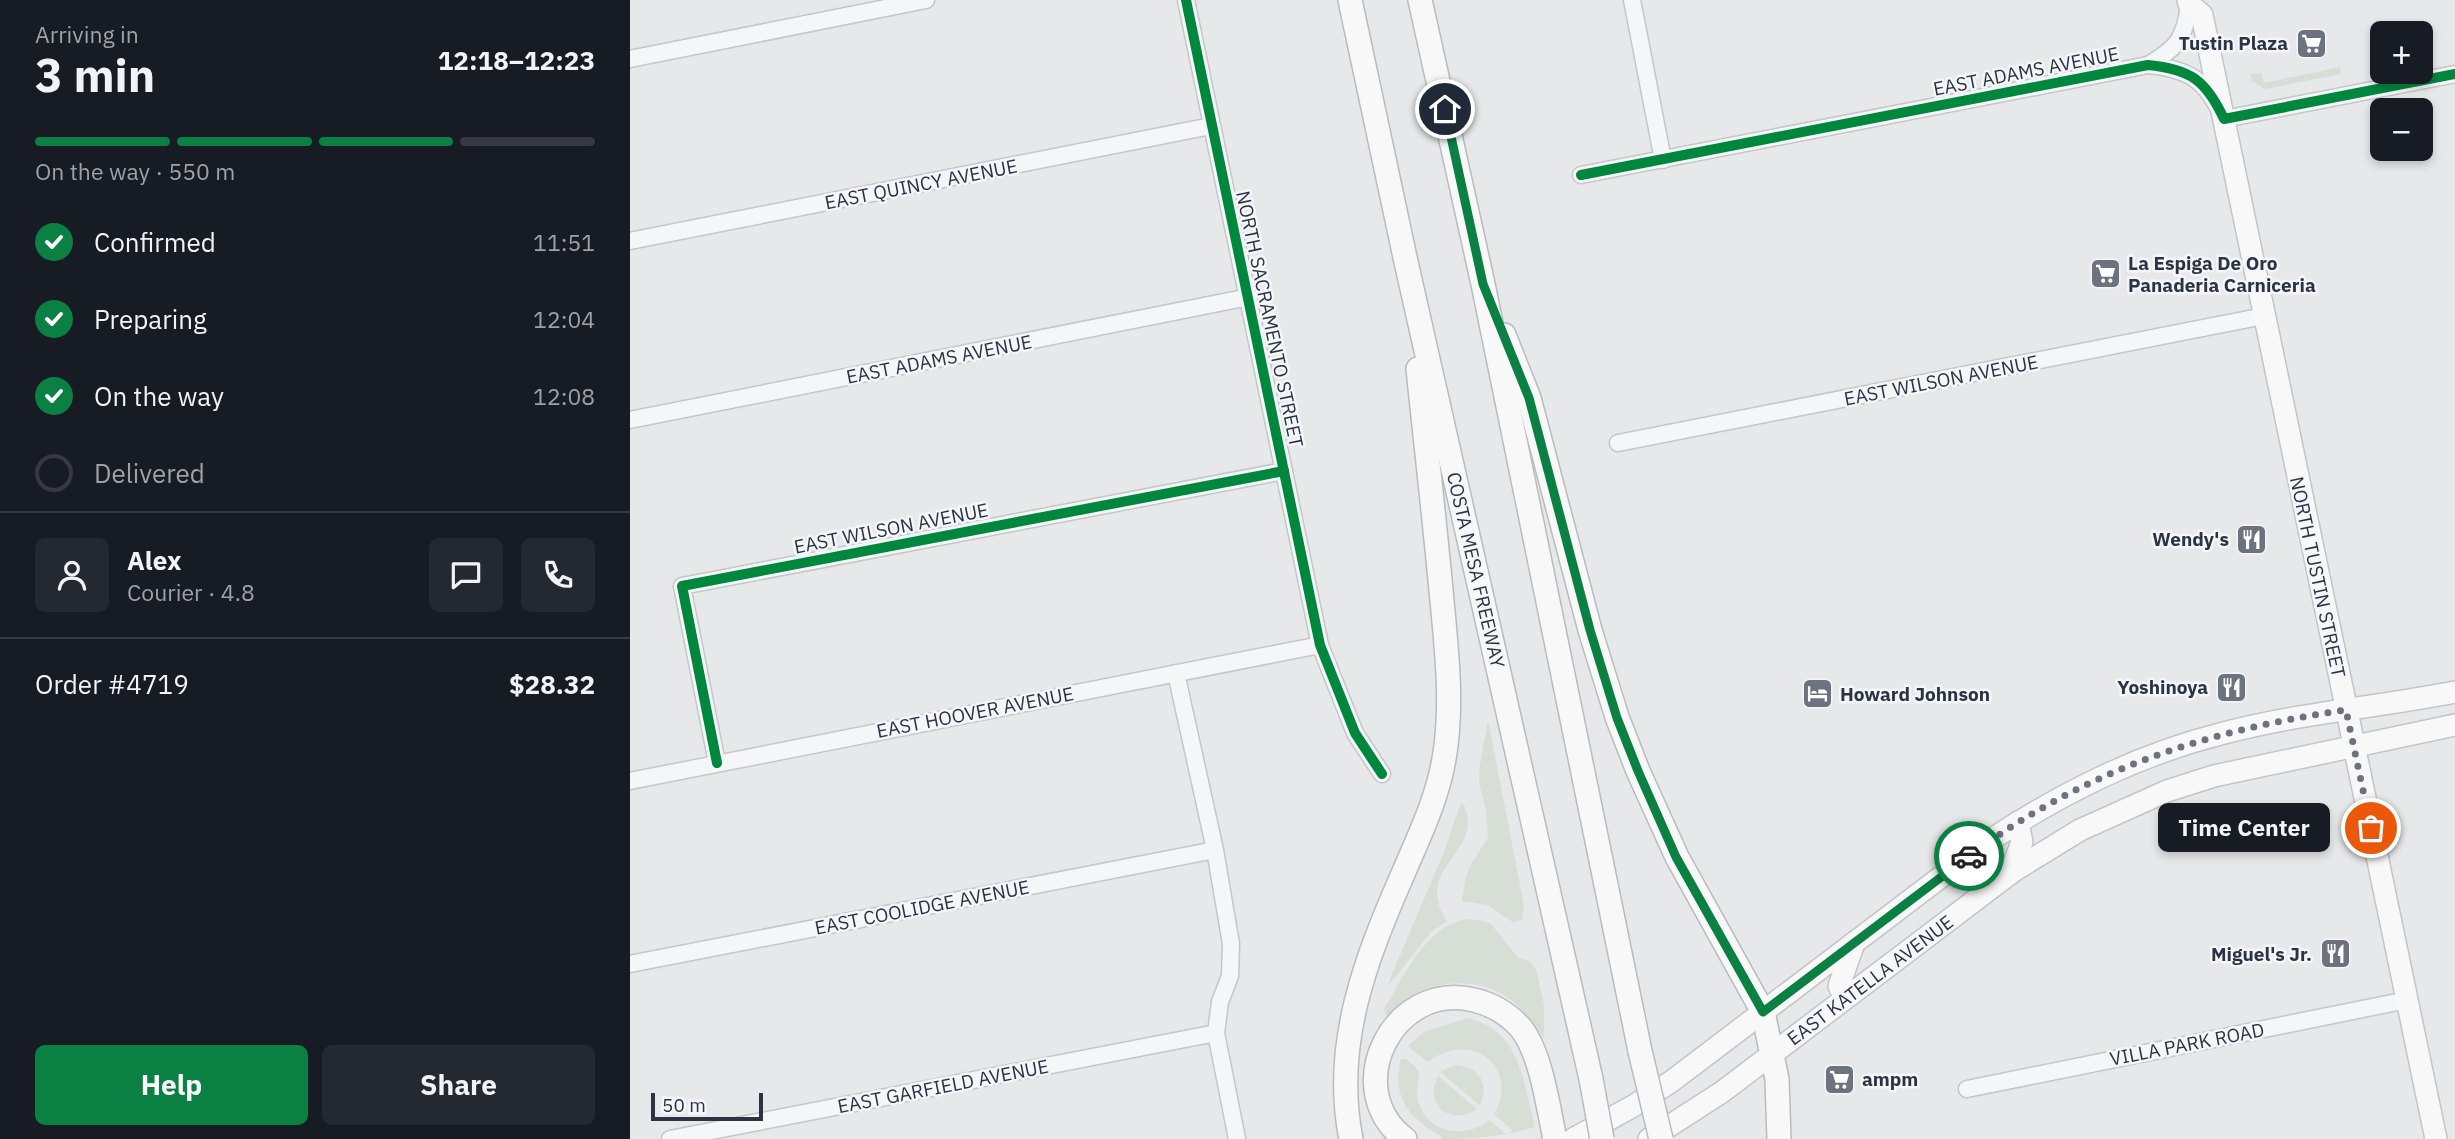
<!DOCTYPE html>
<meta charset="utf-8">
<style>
:root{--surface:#171b24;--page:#242831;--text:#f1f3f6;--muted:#9ea1a6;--line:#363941;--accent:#0b8043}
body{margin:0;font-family:"IBM Plex Sans",sans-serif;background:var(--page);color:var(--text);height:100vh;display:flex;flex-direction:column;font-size:26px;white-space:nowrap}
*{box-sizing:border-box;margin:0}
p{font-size:23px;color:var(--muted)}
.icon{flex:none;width:38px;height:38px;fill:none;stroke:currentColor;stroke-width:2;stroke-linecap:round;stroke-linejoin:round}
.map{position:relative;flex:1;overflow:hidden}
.drawer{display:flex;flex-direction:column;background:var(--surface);width:630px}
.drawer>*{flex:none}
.controls{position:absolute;left:1740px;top:21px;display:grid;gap:14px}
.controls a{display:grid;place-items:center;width:63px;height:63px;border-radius:10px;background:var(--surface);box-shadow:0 4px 10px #0003;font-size:35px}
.scale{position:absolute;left:21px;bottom:18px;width:112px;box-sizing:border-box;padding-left:7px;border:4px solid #2b3445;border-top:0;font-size:19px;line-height:24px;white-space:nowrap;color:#2b3445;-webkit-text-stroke:5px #f4f6f9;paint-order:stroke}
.pin{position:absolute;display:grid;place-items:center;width:60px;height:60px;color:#fff;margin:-30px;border:4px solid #fff;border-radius:50%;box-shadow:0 2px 7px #0007}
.courier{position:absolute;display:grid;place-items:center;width:70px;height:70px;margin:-35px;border:5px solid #0b8043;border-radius:50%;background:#fff;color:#222;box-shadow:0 2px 9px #0007}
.bubble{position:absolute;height:49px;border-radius:10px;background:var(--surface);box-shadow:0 4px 10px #0003;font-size:23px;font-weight:800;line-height:49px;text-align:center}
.head em{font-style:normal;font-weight:800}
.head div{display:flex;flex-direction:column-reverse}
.head{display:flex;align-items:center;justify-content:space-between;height:119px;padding:0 35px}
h1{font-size:46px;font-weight:800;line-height:52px}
.bar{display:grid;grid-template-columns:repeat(4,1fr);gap:10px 7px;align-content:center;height:84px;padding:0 35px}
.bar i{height:9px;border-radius:5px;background:var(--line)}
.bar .on{background:var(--accent)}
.bar p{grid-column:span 4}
.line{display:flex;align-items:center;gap:18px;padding:0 35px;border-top:2px solid var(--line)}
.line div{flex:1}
.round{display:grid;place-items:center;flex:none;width:74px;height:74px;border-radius:10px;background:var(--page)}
ol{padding:0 35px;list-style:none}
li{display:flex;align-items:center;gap:21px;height:77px}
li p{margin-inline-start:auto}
li .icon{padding:7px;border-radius:50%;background:var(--accent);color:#fff;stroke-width:4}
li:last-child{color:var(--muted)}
li i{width:38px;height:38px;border:4px solid var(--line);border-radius:50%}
.primary-button{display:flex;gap:14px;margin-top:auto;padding:14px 35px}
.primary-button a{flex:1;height:80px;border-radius:10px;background:var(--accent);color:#fff;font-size:28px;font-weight:800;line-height:80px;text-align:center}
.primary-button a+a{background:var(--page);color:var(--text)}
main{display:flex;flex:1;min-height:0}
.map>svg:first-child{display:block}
.green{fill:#d6ded6}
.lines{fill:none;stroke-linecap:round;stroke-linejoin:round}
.minor-casing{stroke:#c4c6c8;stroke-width:19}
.major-casing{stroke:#c2c5c8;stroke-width:24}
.highway-casing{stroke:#b8bbbf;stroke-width:26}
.minor{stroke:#f5f6f7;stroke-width:16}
.major{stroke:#f8f8f8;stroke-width:21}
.highway{stroke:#f8f8f8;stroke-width:23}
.highway-bridge-casing{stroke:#b8bbbf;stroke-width:26;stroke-linecap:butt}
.highway-bridge{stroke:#f8f8f8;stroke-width:23}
.cycleway-casing{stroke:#f4f6f9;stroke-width:15}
.cycleway{stroke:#00873e;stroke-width:10}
.done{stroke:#6c737f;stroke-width:7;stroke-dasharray:0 12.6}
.route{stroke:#0b8043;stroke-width:9}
.labels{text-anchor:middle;stroke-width:5;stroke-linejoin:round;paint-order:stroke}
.poi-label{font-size:19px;font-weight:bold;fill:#2b3445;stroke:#f4f6f9;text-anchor:end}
.street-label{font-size:19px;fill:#2b3445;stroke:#f4f6f9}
</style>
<main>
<section class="drawer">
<div class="head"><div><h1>3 min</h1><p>Arriving in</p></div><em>12:18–12:23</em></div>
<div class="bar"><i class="on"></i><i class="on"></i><i class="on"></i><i></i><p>On the way · 550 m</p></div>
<ol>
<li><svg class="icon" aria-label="check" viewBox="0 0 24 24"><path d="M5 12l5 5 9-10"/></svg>Confirmed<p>11:51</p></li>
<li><svg class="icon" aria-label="check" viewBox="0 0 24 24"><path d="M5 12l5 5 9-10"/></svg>Preparing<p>12:04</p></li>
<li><svg class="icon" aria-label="check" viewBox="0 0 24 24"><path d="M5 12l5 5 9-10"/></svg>On the way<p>12:08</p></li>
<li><i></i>Delivered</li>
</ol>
<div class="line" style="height:126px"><a class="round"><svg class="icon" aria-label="person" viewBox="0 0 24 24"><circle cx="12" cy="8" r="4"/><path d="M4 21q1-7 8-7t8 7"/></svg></a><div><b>Alex</b><p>Courier · 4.8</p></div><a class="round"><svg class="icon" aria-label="chat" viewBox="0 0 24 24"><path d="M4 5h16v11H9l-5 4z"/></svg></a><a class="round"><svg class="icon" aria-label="phone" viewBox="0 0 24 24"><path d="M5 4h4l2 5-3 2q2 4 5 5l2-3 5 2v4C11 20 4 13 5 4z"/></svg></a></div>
<div class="line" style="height:91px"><div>Order #4719</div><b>$28.32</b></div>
<div class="primary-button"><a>Help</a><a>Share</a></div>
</section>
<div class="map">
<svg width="1825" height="1139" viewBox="0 0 1825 1139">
<rect width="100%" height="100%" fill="#e6e8ea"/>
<g class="green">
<path d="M1710 67 1711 74 1635 89 1622 81 1620 74 1631 73 1634 83Z"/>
<path d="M858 720 894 906 892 919 884 923 858 905 832 901 835 880 841 864 858 838 856 810 849 783 850 765Z"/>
<path d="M833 803C857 853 781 866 817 921L801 932 759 985 760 979 814 852 830 805Z"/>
<path d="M837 919 850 920 861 924 887 957 898 960 906 969 914 1005V1038C906 1027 897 1015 887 1005 859 977 808 977 777 999 769 1004 763 1011 757 1017L754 1009C774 976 796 925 837 919Z"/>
<path d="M838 1018C891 1031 893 1082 905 1127 874 1136 845 1139 811 1139V1136C779 1119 761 1096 771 1059H777L789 1071C789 1082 785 1092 789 1104 799 1134 837 1139 859 1120L876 1134 883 1131 864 1114C891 1070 842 1028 798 1062L778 1046 794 1032Z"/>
<path d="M825 1065C849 1066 860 1084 850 1105L810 1072Z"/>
<path d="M808 1076 847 1109C821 1127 793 1105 808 1076Z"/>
</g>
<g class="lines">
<defs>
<g id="minor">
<path d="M556 0 690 645 725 733 752 774"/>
<path d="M1002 0 1033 160"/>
<path d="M0 59 296 0"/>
<path d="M1518 65C1547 48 1555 39 1559 4"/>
<path d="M951 175 1518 65C1560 69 1576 80 1594 119L1825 74"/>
<path d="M0 241 581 126"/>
<path d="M0 420 619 297"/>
<path d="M988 443 1634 316"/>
<path d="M546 673 585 850 601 944 600 976 590 1002 586 1033 607 1139"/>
<path d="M87 763 52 586 654 471"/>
<path d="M0 781 690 645"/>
<path d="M0 964 585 850"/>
<path d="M1337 1089 1777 1000"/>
<path d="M40 1139 586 1033"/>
</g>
<g id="major">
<path d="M1558 0 1559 4 1572 15 1806 1139"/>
<path d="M1380 874 1392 842 1388 822"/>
<path d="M1215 998 1209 986 1224 943"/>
<path d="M943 1139 1005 1105 1042 1081 1353 845C1428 795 1506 755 1594 733 1670 713 1748 707 1825 692"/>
<path d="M1019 1139 1092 1092 1385 870 1450 830 1537 791 1584 776 1825 725"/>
</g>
<g id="highway">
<path d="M720 0 776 262 961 1079"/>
<path d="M790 0 853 284 1010 1051"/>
<path d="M874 335 899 398 960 630 987 717 1008 771 1047 857 1133 1012 1147 1079 1149 1139"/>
<path d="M721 1139C702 1045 736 958 773 874 789 836 807 800 814 759 823 708 817 653 812 601 805 524 796 446 788 369"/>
<path d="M775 1139C709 1089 763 980 844 1000 861 1004 878 1014 890 1027 911 1052 918 1107 925 1139"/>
</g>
</defs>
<use href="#minor" class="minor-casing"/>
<use href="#major" class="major-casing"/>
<use href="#highway" class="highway-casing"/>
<use href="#minor" class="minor"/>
<use href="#major" class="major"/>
<use href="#highway" class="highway"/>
<defs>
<g id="highway-bridge">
<path d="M1010 1051 1031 1139"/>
<path d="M961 1079 972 1139"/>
</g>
</defs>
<use href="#highway-bridge" class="highway-bridge-casing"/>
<use href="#highway-bridge" class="highway-bridge"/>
<defs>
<g id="cycleway">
<path d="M556 0 690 645 725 733 752 774"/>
<path d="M951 175 1518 65C1560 69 1576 80 1594 119L1825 74"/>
<path d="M87 763 52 586 654 471"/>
</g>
</defs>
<use href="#cycleway" class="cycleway-casing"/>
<use href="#cycleway" class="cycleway"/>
</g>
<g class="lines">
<path class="done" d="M1339 856C1453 771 1576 730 1716 710L1741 828"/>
<path class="route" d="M815 109 853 284 899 398 960 630 987 718 1008 771 1046 857 1133 1012 1339 856"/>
</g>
<defs>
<symbol id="supermarket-square" viewBox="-11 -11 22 22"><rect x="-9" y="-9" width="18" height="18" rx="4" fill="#6c737f" stroke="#f4f6f9"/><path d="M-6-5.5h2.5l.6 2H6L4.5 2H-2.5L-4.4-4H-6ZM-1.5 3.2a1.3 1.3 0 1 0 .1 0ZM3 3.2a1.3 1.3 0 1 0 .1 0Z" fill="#fff"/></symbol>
<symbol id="restaurant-square" viewBox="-11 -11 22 22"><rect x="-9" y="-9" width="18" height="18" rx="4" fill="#6c737f" stroke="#f4f6f9"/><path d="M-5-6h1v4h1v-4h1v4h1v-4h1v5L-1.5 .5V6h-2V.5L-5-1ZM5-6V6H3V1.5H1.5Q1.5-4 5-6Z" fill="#fff"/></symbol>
<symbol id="hotel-square" viewBox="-11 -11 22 22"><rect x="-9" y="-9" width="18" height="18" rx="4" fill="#6c737f" stroke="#f4f6f9"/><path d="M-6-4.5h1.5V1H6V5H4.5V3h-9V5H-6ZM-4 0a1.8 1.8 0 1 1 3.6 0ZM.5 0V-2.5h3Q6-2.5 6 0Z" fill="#fff"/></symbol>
</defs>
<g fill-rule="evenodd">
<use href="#supermarket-square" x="1664" y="26" width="35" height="35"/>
<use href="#supermarket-square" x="1458" y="256" width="35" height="35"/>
<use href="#restaurant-square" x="1604" y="522" width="35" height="35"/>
<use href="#restaurant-square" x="1584" y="670" width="35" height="35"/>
<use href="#hotel-square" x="1170" y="676" width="35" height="35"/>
<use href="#restaurant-square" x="1688" y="936" width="35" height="35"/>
<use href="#supermarket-square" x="1192" y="1062" width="35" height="35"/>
</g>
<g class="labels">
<g class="poi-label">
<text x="1658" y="50">Tustin Plaza</text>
<text x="1498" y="270" text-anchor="start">La Espiga De Oro<tspan x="1498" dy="22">Panaderia Carniceria</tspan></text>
<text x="1599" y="546">Wendy's</text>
<text x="1578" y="694">Yoshinoya</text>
<text x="1210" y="701" text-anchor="start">Howard Johnson</text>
<text x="1682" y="961">Miguel's Jr.</text>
<text x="1232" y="1086" text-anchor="start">ampm</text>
</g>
<g class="street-label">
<text transform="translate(1396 71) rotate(-11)" y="7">EAST ADAMS AVENUE</text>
<text transform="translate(291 184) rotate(-11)" y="7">EAST QUINCY AVENUE</text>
<text transform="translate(640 319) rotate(78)" y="7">NORTH SACRAMENTO STREET</text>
<text transform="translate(309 359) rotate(-11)" y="7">EAST ADAMS AVENUE</text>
<text transform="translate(1311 380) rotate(-11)" y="7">EAST WILSON AVENUE</text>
<text transform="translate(261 528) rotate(-11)" y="7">EAST WILSON AVENUE</text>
<text transform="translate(846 570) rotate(77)" y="7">COSTA MESA FREEWAY</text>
<text transform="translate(1688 577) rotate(78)" y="7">NORTH TUSTIN STREET</text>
<text transform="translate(345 712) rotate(-11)" y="7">EAST HOOVER AVENUE</text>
<text transform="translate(292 907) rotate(-11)" y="7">EAST COOLIDGE AVENUE</text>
<text transform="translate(1240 980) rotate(-37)" y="7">EAST KATELLA AVENUE</text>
<text transform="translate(1557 1044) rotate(-11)" y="7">VILLA PARK ROAD</text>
<text transform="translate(313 1086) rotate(-11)" y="7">EAST GARFIELD AVENUE</text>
</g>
</g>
</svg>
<div class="controls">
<a>+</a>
<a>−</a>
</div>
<div class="scale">50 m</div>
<div class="pin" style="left:1741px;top:828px;background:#ea580c"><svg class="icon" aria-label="bag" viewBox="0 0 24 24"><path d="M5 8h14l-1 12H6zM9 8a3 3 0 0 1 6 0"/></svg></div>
<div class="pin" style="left:815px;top:109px;background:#1f2937"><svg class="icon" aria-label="home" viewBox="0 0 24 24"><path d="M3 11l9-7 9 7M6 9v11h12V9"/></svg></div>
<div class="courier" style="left:1339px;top:856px"><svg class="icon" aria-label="car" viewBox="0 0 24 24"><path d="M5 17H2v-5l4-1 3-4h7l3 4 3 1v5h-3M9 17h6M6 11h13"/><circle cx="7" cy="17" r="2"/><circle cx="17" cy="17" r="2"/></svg></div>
<div class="bubble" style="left:1528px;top:803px;width:172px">Time Center</div>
</div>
</main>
